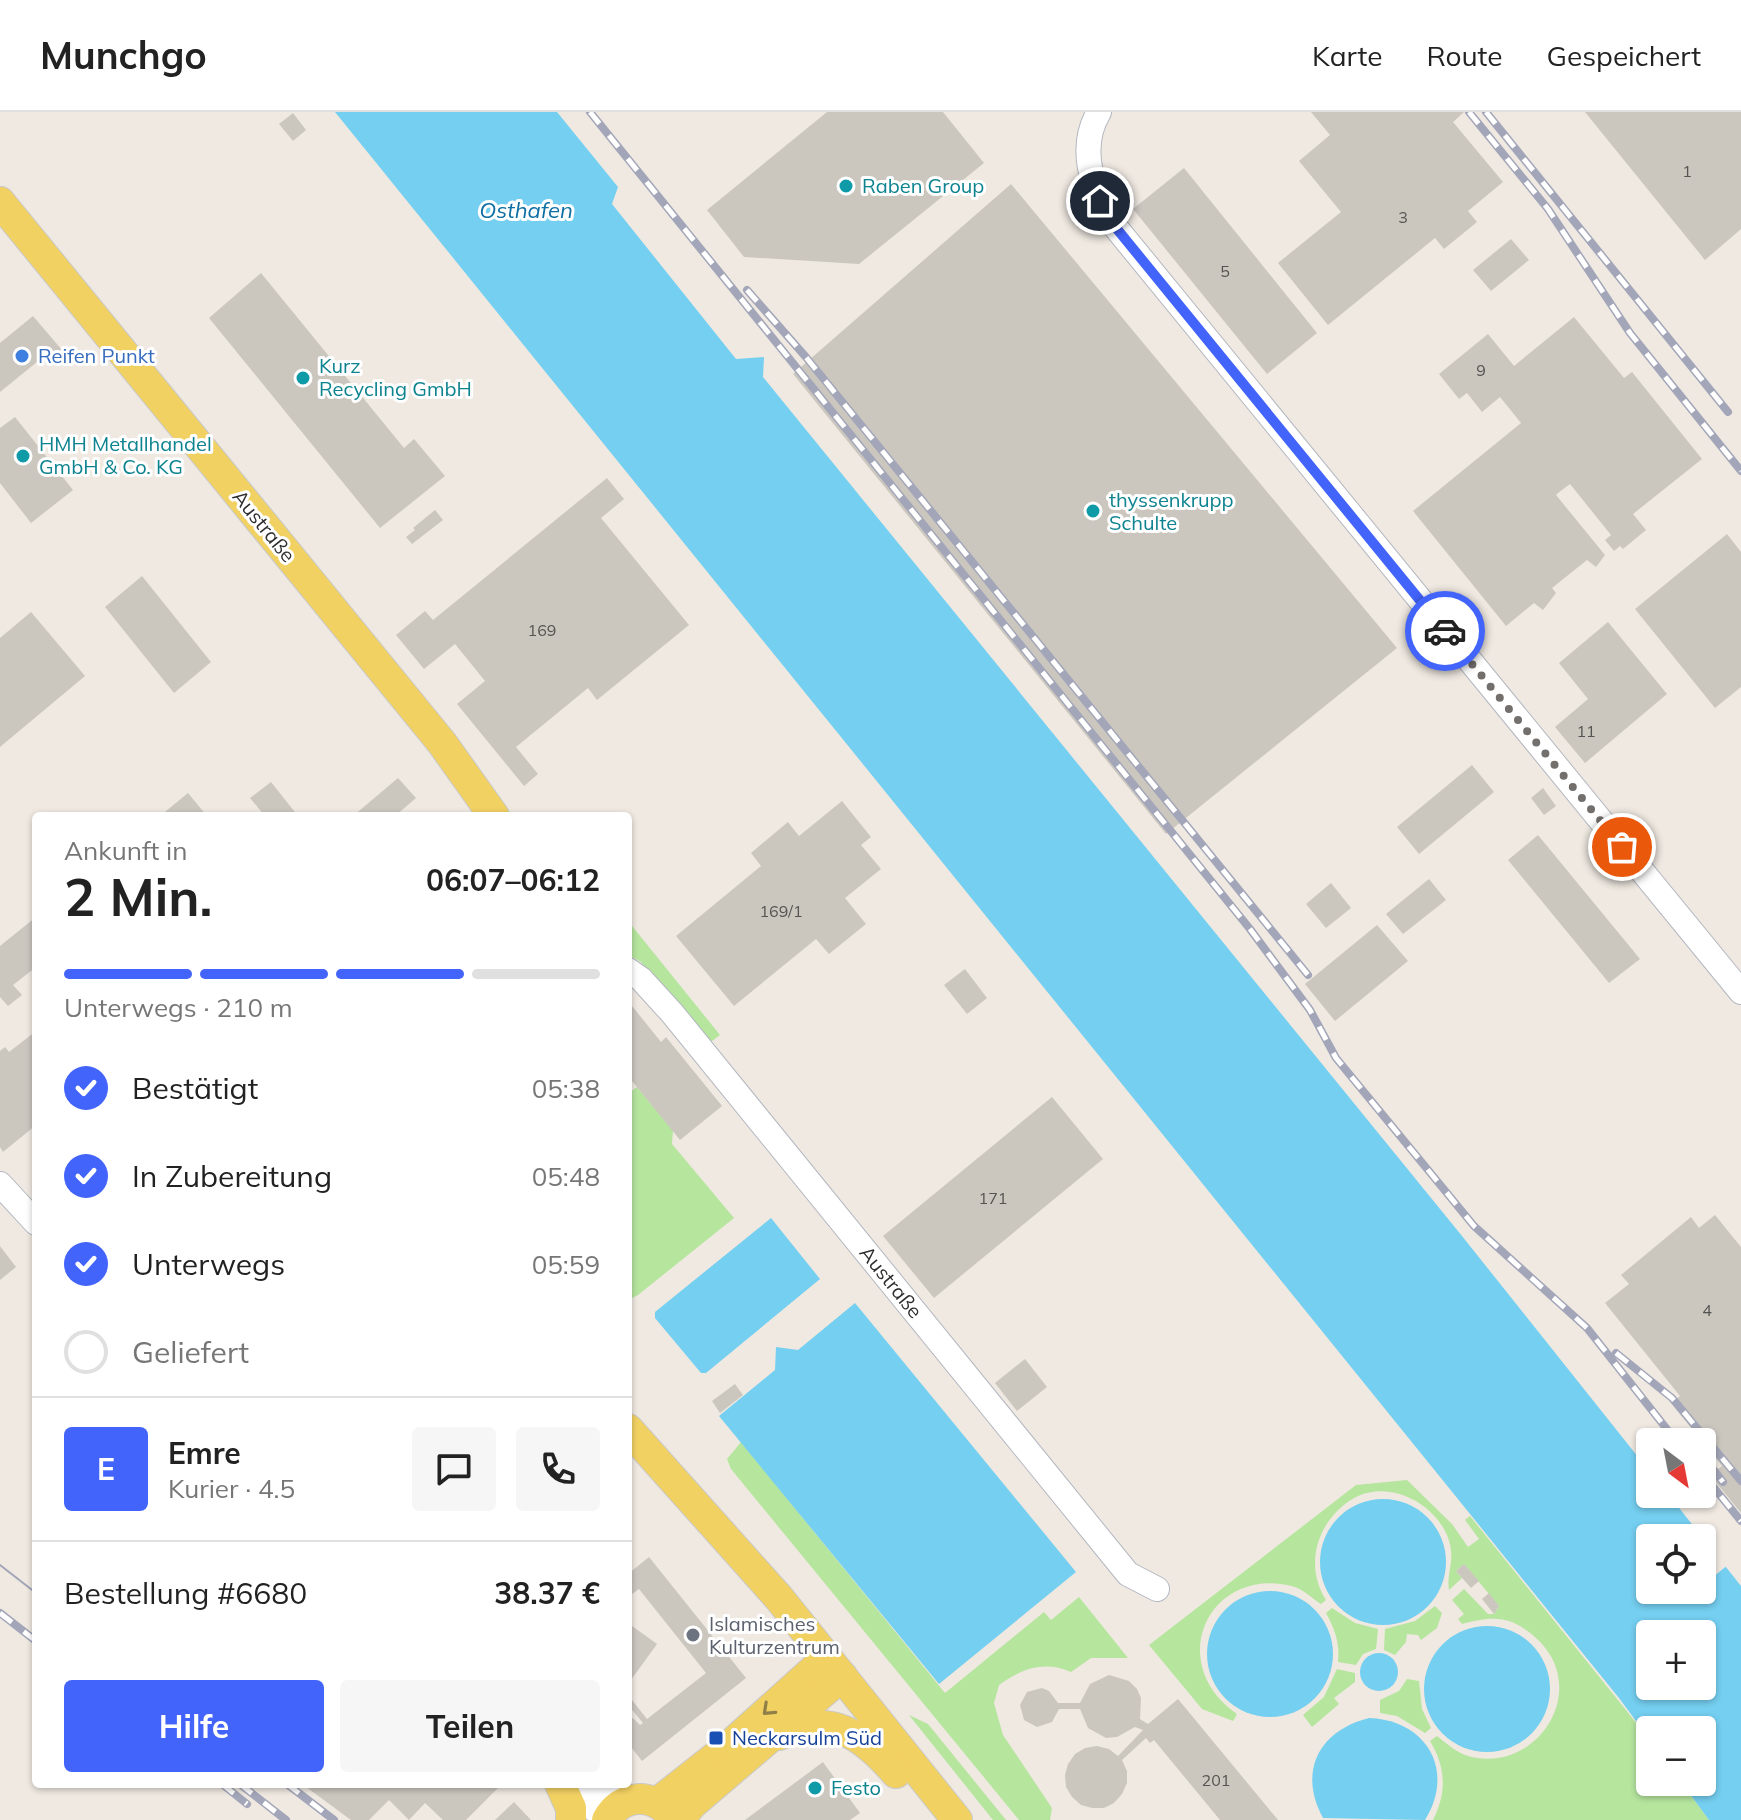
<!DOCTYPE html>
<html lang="de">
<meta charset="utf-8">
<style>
:root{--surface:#fff;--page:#f6f6f6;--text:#222;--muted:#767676;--line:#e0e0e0;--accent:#4264fb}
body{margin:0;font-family:Mulish,sans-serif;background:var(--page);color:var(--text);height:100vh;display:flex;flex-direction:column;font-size:30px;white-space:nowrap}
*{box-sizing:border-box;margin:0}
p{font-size:26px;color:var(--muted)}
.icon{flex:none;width:44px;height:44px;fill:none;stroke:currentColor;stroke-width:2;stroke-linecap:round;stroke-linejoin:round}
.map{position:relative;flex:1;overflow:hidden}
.sheet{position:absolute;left:32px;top:700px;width:600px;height:976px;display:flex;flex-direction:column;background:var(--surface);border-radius:8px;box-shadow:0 2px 6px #0004}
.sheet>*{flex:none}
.needle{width:52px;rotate:148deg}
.tools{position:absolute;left:1636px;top:1316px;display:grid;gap:16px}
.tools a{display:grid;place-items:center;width:80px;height:80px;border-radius:8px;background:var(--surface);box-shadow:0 2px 6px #0004;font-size:40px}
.pin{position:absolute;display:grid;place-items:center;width:68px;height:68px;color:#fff;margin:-34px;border:4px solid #fff;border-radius:50%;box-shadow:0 2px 8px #0007}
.courier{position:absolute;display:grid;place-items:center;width:80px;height:80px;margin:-40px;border:6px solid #4264fb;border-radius:50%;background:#fff;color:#222;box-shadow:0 2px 10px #0007}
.summary em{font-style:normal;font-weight:700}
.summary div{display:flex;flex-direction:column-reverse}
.summary{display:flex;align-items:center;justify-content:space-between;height:136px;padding:0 32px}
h1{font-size:52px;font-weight:700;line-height:60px}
.bar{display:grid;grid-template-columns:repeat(4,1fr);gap:12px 8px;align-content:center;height:96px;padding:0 32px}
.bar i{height:10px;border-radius:6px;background:var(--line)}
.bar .current{background:var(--accent)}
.bar p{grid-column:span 4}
.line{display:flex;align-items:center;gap:20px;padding:0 32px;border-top:2px solid var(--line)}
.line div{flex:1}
.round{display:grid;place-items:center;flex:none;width:84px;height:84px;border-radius:8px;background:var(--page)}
ol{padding:0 32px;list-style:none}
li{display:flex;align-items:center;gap:24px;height:88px}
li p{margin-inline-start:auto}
li .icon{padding:8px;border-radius:50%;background:var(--accent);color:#fff;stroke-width:4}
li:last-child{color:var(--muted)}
li i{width:44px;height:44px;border:4px solid var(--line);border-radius:50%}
.cta{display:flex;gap:16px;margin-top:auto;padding:16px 32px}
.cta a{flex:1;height:92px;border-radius:8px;background:var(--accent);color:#fff;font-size:32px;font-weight:700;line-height:92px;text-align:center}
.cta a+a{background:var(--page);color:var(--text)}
header{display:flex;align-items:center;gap:48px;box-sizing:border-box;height:112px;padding:0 40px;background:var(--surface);border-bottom:2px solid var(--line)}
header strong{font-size:38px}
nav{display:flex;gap:44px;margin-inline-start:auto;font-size:28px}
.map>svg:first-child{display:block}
.green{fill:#b6e59e}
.water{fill:#75cff0;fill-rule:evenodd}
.pier{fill:#efe9e1}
.building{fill:#cbc7bf}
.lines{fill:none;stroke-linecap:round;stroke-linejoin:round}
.minor-casing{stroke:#b4b7c1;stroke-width:26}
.major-casing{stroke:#c9c9c9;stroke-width:32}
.minor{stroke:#fff;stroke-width:24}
.major{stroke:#f2d163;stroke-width:30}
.tram{stroke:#a3a6b8;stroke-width:2}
.rail-casing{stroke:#a3a6b8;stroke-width:8}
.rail{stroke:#fff;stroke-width:5;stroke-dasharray:15;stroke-linecap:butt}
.oneway{stroke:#908048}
.done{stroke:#726f6d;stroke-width:8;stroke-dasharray:0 14.4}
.route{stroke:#4264fb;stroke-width:10}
.culture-dot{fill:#0f9aa8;stroke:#fff;stroke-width:3}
.shop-dot{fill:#3f7fe0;stroke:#fff;stroke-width:3}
.worship-dot{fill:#6b7280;stroke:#fff;stroke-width:3}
.transit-dot{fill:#1a4fb4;stroke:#fff;stroke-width:3}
.labels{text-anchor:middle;stroke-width:6;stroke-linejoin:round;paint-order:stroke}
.number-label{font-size:16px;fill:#555452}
.culture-label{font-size:20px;fill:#0d838f;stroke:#fff;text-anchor:start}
.shop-label{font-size:20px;fill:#366cbe;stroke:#fff;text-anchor:start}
.street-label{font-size:20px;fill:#2e2e2e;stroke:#fff}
.worship-label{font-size:20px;fill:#5b616d;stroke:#fff;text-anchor:start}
.transit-label{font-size:20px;fill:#164399;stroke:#fff;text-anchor:start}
.water-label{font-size:22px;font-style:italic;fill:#0d6fa3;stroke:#fff}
</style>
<header>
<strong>Munchgo</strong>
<nav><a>Karte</a><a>Route</a><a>Gespeichert</a></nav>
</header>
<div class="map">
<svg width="1741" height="1708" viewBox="0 0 1741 1708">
<rect width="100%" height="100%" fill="#efe9e1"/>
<g class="green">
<path d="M628 809 720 923 708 932 641 850 628 843Z"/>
<path d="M637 975 673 1018 672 1032 734 1106 638 1183 628 1188V982Z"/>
<path d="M741 1330 945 1581 1044 1500 1051 1508 1079 1485 1128 1546H1091L1071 1560C1044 1548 1021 1557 999 1573L994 1591 1003 1623 1052 1696 1050 1708H1019L731 1357 727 1347Z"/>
<path d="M1407 1368 1452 1412 1468 1435 1479 1427 1465 1408 1470 1404 1650 1628V1670H1681L1709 1708H1433C1447 1680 1446 1656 1430 1629L1437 1624C1446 1631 1457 1641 1468 1644 1538 1663 1592 1576 1536 1526 1510 1503 1494 1504 1462 1512L1458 1507 1464 1502 1452 1488 1464 1477 1488 1502H1494L1499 1494 1464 1452 1456 1459 1462 1466 1449 1478C1446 1459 1457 1447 1447 1423 1433 1390 1388 1367 1354 1386 1318 1407 1303 1452 1326 1488L1321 1492C1313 1487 1304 1478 1295 1475 1211 1451 1162 1550 1237 1602L1233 1609 1202 1597 1149 1533 1356 1373Z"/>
<path d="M1435 1494 1442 1501 1437 1516 1421 1528 1418 1523 1407 1522 1406 1530 1395 1543 1384 1538 1385 1517 1415 1509Z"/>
<path d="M1332 1496 1355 1511 1378 1517 1376 1537 1363 1542 1356 1553 1338 1550C1340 1532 1335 1517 1326 1501Z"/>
<path d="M1337 1557 1355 1561V1570L1334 1586 1339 1592 1312 1615 1303 1603 1324 1585Z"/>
<path d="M1407 1567 1419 1569 1422 1597 1431 1616 1425 1621 1397 1604 1380 1601V1588L1399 1579Z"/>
<path d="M909 1603 928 1612 1006 1708H993Z"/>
</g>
<g class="water">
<path d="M335 0H557L618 75 612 92 736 247 764 245 763 265 1462 1124 1650 1360V1382H1668L1741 1474V1708H1709L1681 1670H1702V1618H1650V1628L1619 1586ZM1650 1426H1702V1478H1650ZM1650 1522H1702V1574H1650Z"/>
<path d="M771 1106 820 1167 706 1261H701L655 1206V1200Z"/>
<path d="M855 1191 1076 1460 939 1572 719 1304 775 1258 776 1235 798 1238Z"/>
<circle cx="1383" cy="1450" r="63"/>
<circle cx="1270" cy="1542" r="63"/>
<circle cx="1487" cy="1577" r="63"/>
<circle cx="1379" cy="1560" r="19"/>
<path d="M1369 1606C1426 1608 1456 1658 1425 1708L1323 1706C1298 1660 1318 1619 1369 1606Z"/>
</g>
<path class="pier" d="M1704 1421 1729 1452 1702 1474V1426H1699Z"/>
<g class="building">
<path d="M827 0H943L984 51 859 152 744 145 707 98Z"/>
<path d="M1311 0H1464L1453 10 1503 70 1468 99 1477 110 1444 137 1435 126 1328 213 1278 151 1341 100 1299 49 1330 23Z"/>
<path d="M1585 0H1741V117L1705 148Z"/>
<path d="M293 1 306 18 293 29 279 12Z"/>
<path d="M1184 56 1317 221 1267 262 1133 97Z"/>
<path d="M1011 72 1397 536 1166 722 793 262Z"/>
<path d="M1511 127 1529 148 1491 179 1473 158Z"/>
<path d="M261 161 404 336 414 327 445 364 380 416 209 206Z"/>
<path d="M33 204 62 238 51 246 48 241 0 280V231Z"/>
<path d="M1574 205 1624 266 1632 260 1702 347 1633 402 1646 418 1623 437 1620 434 1614 439 1605 428 1611 423 1570 372 1558 381 1556 383 1605 443 1596 455 1587 448 1552 476 1556 481 1543 498 1534 491 1506 514 1413 399 1521 311 1500 285 1482 300 1467 281 1459 287 1439 262 1488 222 1514 254Z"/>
<path d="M15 305 73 378 31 411 0 371V316Z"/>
<path d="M607 366 624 387 601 406 689 513 597 588 588 576 516 635 538 662 524 674 457 592 485 569 455 532 424 557 396 523 425 499 433 508Z"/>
<path d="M435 398 443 408 412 432 406 425 415 418 413 416Z"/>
<path d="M1727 422 1741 440V575L1715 596 1635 497Z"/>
<path d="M142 464 211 550 174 581 105 495Z"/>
<path d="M31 500 85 564 0 635V526Z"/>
<path d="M1608 510 1667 582 1585 651 1555 615 1588 587 1559 551Z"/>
<path d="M1472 653 1494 680 1419 742 1397 715Z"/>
<path d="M398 666 416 686 395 704H353Z"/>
<path d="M271 670 298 704H265L250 686Z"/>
<path d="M1543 676 1556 694 1544 703 1531 686Z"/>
<path d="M188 681 207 704H160Z"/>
<path d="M842 689 871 725 861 733 881 757 845 786 866 812 829 842 816 827 734 894 676 824 761 754 751 741 788 710 799 724Z"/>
<path d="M1538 723 1640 847 1609 871 1508 748Z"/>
<path d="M1429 767 1446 788 1403 822 1386 802Z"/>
<path d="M1331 771 1351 796 1326 816 1306 792Z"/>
<path d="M36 805V855L13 873 22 883 8 894 0 885V834Z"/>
<path d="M1377 813 1408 849 1335 909 1305 872Z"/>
<path d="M965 857 987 886 967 902 944 873Z"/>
<path d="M628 889 661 930 666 925 722 994 680 1028 628 964Z"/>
<path d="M36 919V1013L3 1040 0 1035V939L5 935 9 940Z"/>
<path d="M1052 985 1103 1047 934 1186 883 1124Z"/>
<path d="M1715 1103 1741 1135V1401L1710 1363 1722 1354 1671 1291 1680 1284 1605 1191 1629 1172 1621 1163 1691 1105 1699 1116Z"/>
<path d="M0 1134 16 1155 0 1168Z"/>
<path d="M1025 1247 1047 1275 1017 1299 995 1271Z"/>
<path d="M735 1272 743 1283 720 1301 712 1289Z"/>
<path d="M649 1445 746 1566 642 1649 628 1631V1610L633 1606 640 1613 643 1611 628 1593V1583L647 1607 706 1561 639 1477 628 1485V1462Z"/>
<path d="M1464 1452 1479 1469 1471 1476 1456 1459Z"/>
<path d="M1489 1481 1499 1494 1494 1502 1482 1487Z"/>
<path d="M628 1511 657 1532 628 1572Z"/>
<path d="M1109 1563 1129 1569 1137 1577 1141 1586 1140 1607 1148 1612 1178 1587 1278 1708H1220L1154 1628 1150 1631 1146 1626 1122 1648 1127 1659V1671L1122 1682 1114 1691 1104 1696H1092L1081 1693 1072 1685 1066 1675 1065 1663 1068 1652 1075 1642 1085 1636 1097 1634 1109 1637 1118 1644 1143 1618 1135 1615 1117 1625 1106 1626 1088 1616 1080 1597H1059L1052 1610 1037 1615 1024 1608 1020 1593 1027 1580 1042 1576 1049 1579 1058 1591H1080L1090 1572Z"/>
<path d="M823 1650 860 1701 850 1708H745Z"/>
<path d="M302 1672H502L466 1708H443L425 1691 409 1708 389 1688 369 1708H351Z"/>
<path d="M514 1690 531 1708H495Z"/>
</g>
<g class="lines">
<defs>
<g id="minor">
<path d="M1099 0C1078 35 1092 72 1108 106L1741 880"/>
<path d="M628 858 641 867 672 901 1128 1462 1157 1477"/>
<path d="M0 1072 36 1111"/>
<path d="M572 1672 604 1708"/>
<path d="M599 1672 626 1690"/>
</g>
<g id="major">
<path d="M0 90 442 631 494 704"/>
<path d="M628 1317 779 1486 957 1708"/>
<path d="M779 1623C830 1599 863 1623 896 1661"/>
<path d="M560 1672 571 1696V1708"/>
<path d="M657 1691 728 1635 827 1546"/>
<path d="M607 1708C621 1682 652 1680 671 1703"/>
<path d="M679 1708 692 1692 842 1564"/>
</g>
</defs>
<use href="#minor" class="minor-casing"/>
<use href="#major" class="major-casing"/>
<use href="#minor" class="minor"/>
<use href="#major" class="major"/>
<path class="tram" d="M0 1453 36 1481"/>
<defs>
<g id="rail">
<path d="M590 0 1250 817 1310 898 1336 946 1474 1114 1587 1216 1677 1330"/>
<path d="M1469 0 1548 97 1630 221 1741 359"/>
<path d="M1486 0 1728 300"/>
<path d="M747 178 805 244 1308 863"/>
<path d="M1616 1241 1672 1286 1741 1369"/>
<path d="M1702 1343 1723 1370"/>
<path d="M1702 1361 1741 1409"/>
<path d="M0 1501 36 1529"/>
<path d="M222 1672 247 1692"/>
<path d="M240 1672 286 1708"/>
<path d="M287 1672 334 1708"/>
</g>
</defs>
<use href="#rail" class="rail-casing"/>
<use href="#rail" class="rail"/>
</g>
<defs><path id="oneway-chevron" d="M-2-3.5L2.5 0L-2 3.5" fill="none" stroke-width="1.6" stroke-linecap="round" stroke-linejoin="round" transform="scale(2)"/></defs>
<use class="oneway" href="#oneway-chevron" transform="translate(768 1598) rotate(137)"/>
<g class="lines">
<path class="done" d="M1445 519 1622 735"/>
<path class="route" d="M1100 89 1108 106 1445 519"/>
</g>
<g class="culture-dot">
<circle cx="846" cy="74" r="8"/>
<circle cx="303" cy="266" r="8"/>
<circle cx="23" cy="344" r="8"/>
<circle cx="1093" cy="399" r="8"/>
<circle cx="815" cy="1676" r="8"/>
</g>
<circle class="shop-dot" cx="22" cy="244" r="8"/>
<circle class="worship-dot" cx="693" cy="1523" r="8"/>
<rect class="transit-dot" x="708" y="1618" width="16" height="16" rx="4"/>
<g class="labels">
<g class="number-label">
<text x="1687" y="65">1</text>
<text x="1403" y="111">3</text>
<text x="1225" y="165">5</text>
<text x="1481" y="264">9</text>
<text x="542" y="524">169</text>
<text x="1586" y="625">11</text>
<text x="781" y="805">169/1</text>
<text x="993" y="1092">171</text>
<text x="1707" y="1204">4</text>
<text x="1216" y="1674">201</text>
</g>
<g class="culture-label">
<text x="862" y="81">Raben Group</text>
<text x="319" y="261">Kurz<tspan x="319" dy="23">Recycling GmbH</tspan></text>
<text x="39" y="339">HMH Metallhandel<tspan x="39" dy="23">GmbH &amp; Co. KG</tspan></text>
<text x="1109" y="395">thyssenkrupp<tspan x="1109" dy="23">Schulte</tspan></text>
<text x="831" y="1683">Festo</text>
</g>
<g class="shop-label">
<text x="38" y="251">Reifen Punkt</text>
</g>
<g class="street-label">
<text transform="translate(264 414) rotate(51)" y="7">Austraße</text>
<text transform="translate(891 1170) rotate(51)" y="7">Austraße</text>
</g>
<g class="worship-label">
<text x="709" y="1519">Islamisches<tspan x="709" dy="23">Kulturzentrum</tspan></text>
</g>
<g class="transit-label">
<text x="732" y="1633">Neckarsulm Süd</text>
</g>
<g class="water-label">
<text x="526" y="106">Osthafen</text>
</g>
</g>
</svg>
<div class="tools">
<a><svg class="needle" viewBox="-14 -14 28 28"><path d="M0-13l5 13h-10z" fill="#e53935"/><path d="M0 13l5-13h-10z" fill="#767676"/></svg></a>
<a><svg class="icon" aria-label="locate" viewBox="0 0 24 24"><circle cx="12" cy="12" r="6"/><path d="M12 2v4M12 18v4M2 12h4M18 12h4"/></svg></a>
<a>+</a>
<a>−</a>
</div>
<div class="pin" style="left:1622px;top:735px;background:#ea580c"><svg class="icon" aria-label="bag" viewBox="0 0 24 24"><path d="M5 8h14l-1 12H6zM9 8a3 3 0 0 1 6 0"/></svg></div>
<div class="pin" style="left:1100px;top:89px;background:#1f2937"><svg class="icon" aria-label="home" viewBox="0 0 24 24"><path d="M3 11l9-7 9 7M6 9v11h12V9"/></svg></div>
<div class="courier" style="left:1445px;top:519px"><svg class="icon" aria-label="car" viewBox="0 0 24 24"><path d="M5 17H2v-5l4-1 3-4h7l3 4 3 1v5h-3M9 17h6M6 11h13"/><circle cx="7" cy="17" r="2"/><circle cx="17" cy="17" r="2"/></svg></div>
<section class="sheet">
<div class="summary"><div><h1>2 Min.</h1><p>Ankunft in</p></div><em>06:07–06:12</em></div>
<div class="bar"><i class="current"></i><i class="current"></i><i class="current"></i><i></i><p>Unterwegs · 210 m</p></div>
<ol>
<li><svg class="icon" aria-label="check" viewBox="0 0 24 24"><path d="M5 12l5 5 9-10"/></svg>Bestätigt<p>05:38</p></li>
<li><svg class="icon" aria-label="check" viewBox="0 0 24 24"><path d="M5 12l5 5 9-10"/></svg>In Zubereitung<p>05:48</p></li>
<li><svg class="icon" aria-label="check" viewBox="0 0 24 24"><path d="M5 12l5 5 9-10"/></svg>Unterwegs<p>05:59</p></li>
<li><i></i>Geliefert</li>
</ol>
<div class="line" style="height:144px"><b class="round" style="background:var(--accent);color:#fff">E</b><div><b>Emre</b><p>Kurier · 4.5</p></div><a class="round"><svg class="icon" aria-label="chat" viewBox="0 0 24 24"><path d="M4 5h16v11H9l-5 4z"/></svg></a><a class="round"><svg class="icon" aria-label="phone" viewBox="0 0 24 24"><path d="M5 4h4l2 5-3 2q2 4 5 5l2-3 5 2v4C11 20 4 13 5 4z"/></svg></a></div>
<div class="line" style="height:104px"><div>Bestellung #6680</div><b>38.37 €</b></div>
<div class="cta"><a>Hilfe</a><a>Teilen</a></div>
</section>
</div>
